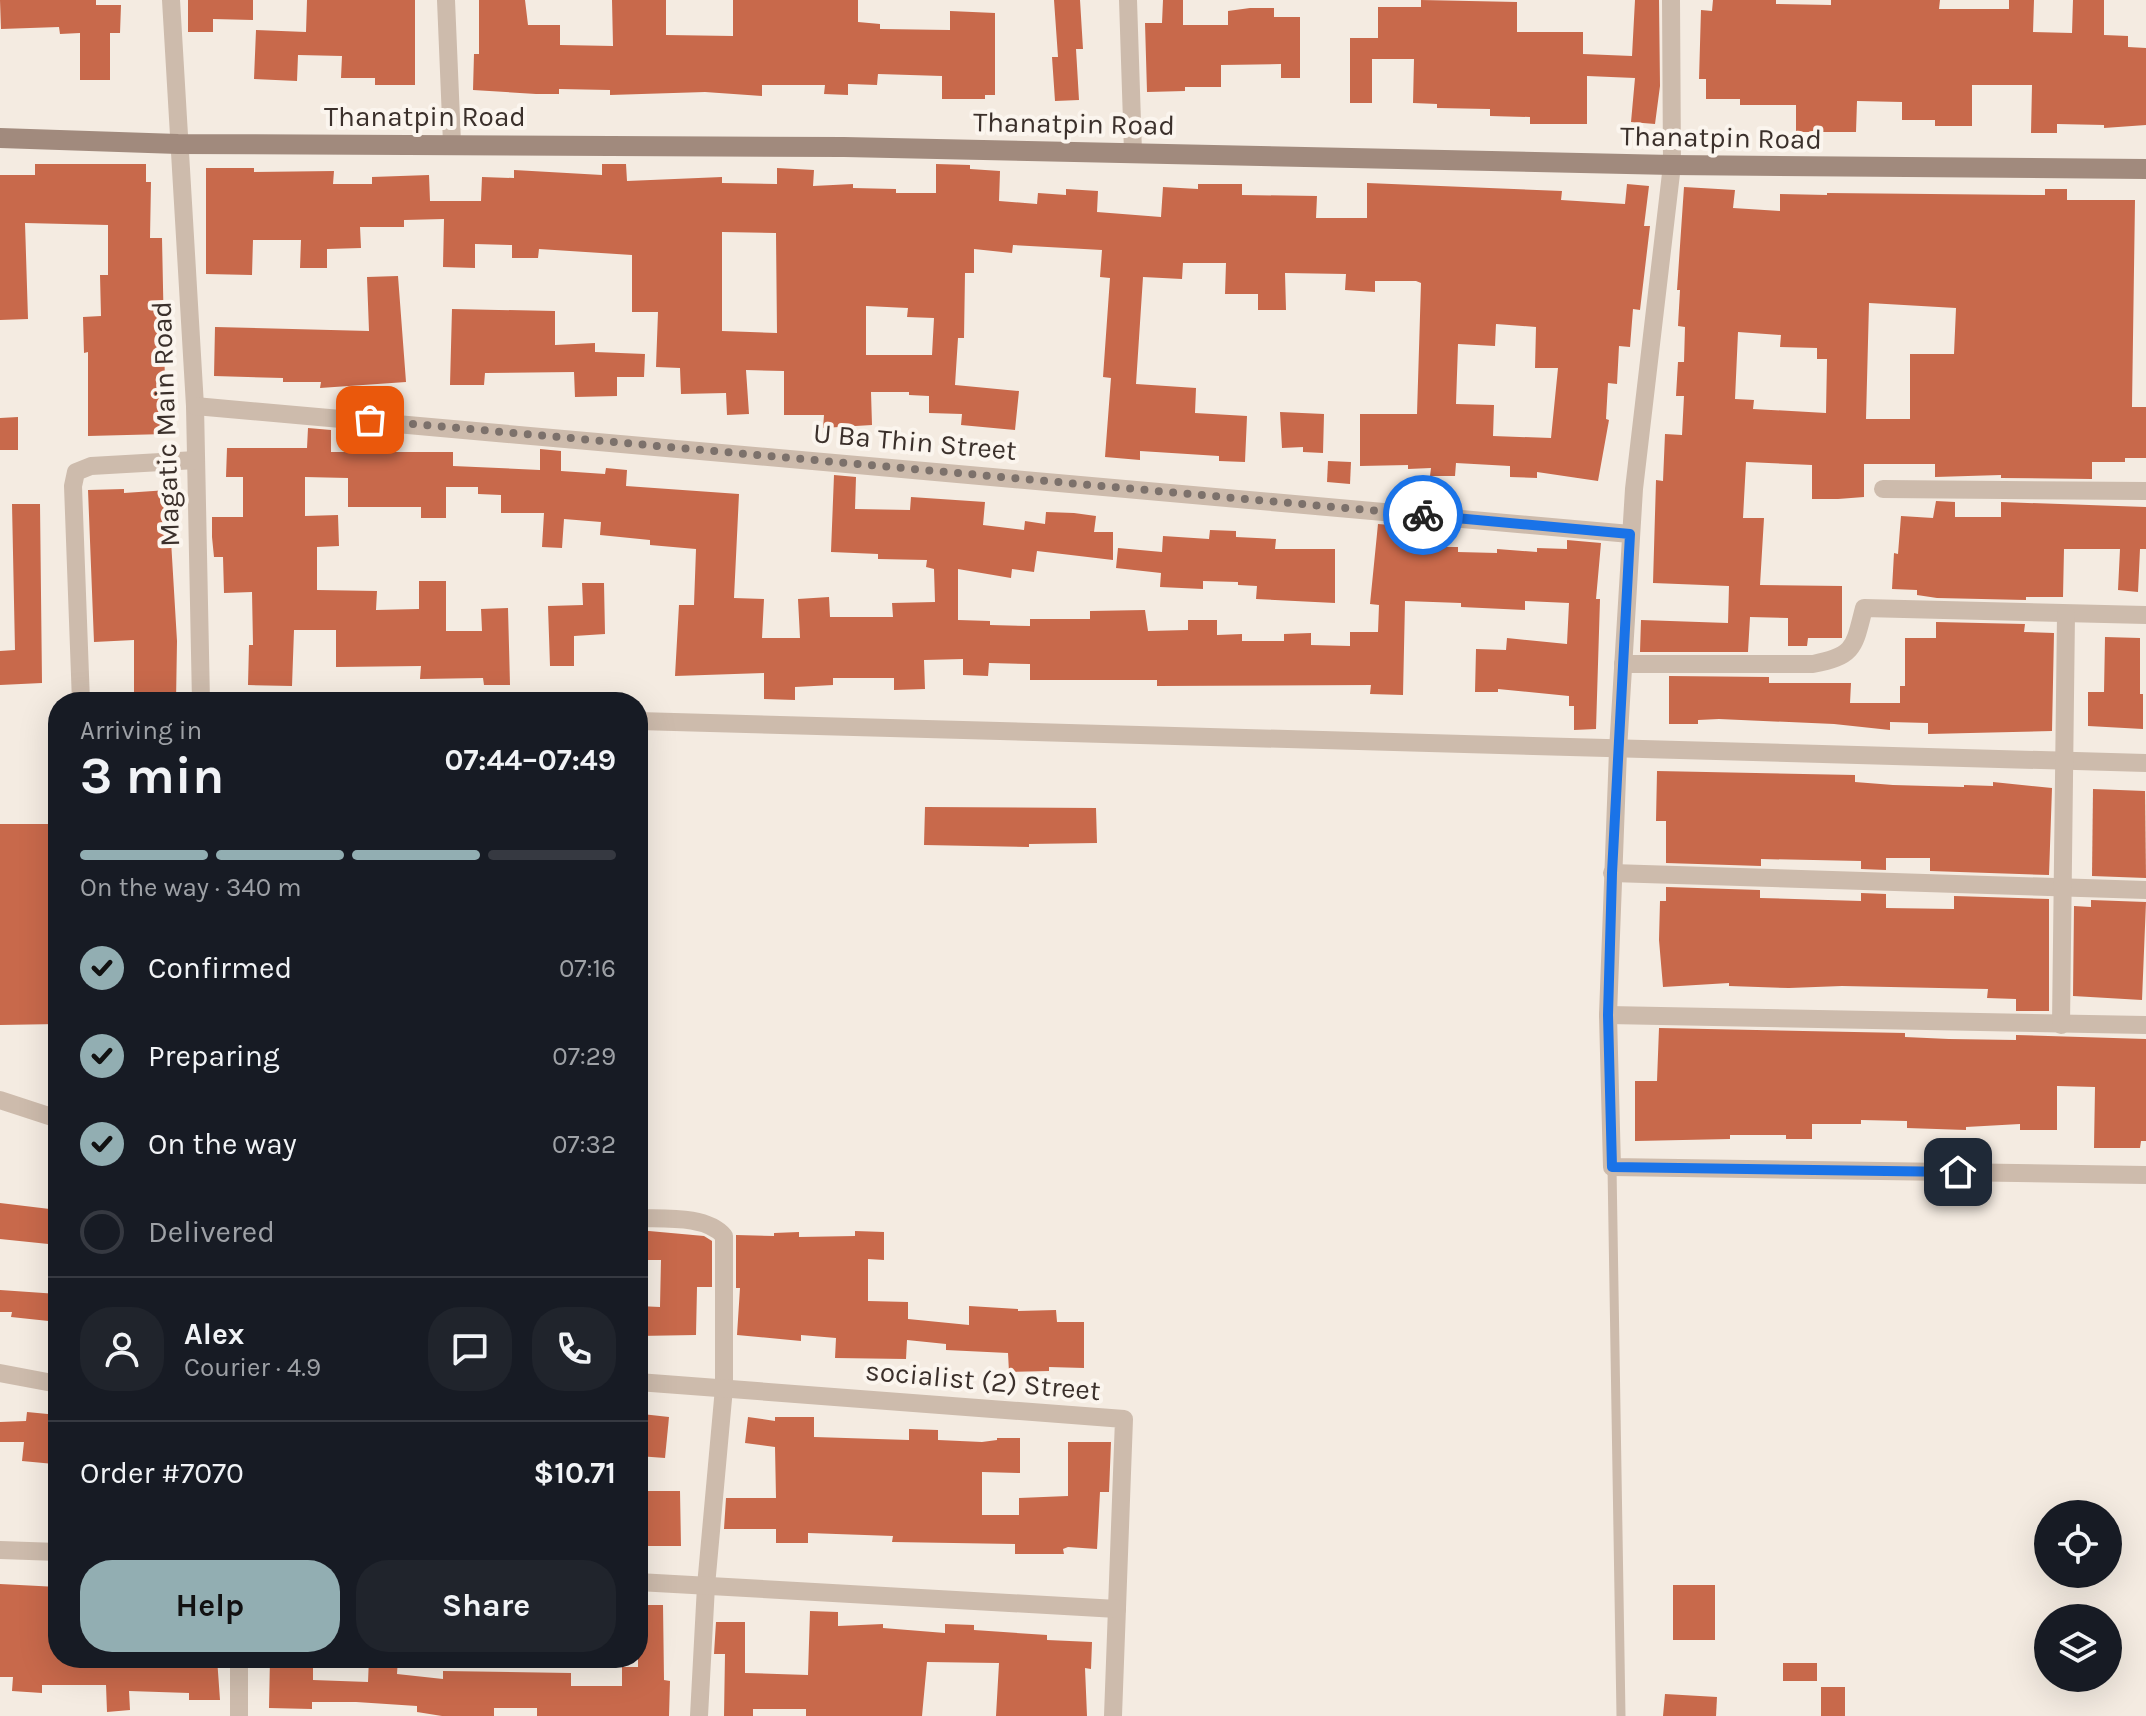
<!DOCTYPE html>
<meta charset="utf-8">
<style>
:root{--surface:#171b24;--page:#20242c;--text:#f1f3f6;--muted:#9ea1a6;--line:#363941;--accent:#92aeb2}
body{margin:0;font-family:Karla,sans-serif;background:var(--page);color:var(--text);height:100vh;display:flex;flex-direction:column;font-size:30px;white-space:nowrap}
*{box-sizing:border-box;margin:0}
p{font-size:26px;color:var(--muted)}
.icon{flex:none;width:44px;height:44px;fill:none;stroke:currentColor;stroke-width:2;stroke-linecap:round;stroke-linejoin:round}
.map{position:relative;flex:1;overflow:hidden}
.sheet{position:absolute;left:48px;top:692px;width:600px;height:976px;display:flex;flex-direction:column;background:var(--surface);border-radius:32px;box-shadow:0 8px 32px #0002}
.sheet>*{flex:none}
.fabs{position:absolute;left:2034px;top:1500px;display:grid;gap:16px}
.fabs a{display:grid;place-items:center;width:88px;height:88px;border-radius:50%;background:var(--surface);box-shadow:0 8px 32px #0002;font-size:40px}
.pin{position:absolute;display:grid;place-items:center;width:68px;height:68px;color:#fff;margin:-34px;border-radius:16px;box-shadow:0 4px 12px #0006}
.courier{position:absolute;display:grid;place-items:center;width:80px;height:80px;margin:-40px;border:6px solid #1a73e8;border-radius:50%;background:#fff;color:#222;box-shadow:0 2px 10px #0007}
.overview em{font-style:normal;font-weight:700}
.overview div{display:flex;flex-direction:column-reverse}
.overview{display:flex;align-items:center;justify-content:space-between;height:136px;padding:0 32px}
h1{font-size:52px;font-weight:700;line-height:60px}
.bar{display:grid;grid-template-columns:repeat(4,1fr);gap:12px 8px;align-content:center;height:96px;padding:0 32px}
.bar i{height:10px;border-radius:6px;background:var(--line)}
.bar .current{background:var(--accent)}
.bar p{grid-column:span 4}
.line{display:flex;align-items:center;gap:20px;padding:0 32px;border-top:2px solid var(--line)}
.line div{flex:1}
.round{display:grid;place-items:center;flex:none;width:84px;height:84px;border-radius:32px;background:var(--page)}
ol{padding:0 32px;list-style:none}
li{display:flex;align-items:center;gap:24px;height:88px}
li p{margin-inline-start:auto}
li .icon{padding:8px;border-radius:50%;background:var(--accent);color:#111;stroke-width:4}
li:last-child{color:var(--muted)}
li i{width:44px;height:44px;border:4px solid var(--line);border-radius:50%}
.cta{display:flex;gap:16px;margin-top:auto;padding:16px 32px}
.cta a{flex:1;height:92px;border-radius:32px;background:var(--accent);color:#111;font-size:32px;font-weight:700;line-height:92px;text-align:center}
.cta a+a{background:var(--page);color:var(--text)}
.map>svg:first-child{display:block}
.building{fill:#c8694b;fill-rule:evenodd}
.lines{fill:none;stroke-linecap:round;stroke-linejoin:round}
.lane{stroke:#cdbbac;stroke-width:9}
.street{stroke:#cdbbac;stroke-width:18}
.secondary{stroke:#a18a7d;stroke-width:20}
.done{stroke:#7c716b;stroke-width:8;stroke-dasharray:0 14.4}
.route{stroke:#1a73e8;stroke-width:10}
.labels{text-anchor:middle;stroke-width:8;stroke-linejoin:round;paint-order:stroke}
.street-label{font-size:28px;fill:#3b302b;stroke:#fbf5ee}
</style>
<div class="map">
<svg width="2146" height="1716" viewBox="0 0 2146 1716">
<rect width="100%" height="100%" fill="#f4ebe1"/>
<g class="building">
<path d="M0 0H96V5H121L120 33H110V80H80V33L60 34 59 27 1 29Z"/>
<path d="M188 0H253V20L213 19V32H188Z"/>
<path d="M307 0H415V85H375V78H341L342 56 298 55 297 81 254 79 256 30 306 32Z"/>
<path d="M479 0H525L528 25H560V45L613 46 612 0H666V35L733 36V0H858V22L880 24V29L950 30V11L995 13V95H985V99H942V76L878 74 877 85 848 84V95L824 94 825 85H762V96L705 92 610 95V90L559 89V94H536L473 90 474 54H479Z"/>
<path d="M1054 0H1080L1083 49H1076L1079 100 1055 101 1052 57H1058Z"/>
<path d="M1163 0H1183V25H1228V11L1250 8H1274V17H1300V78H1281V64L1221 65V87H1185V91L1147 92 1145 23H1162Z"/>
<path d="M1421 0 1517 2V32H1583V54L1632 56 1635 0H1659L1660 86 1655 124 1631 122 1635 78 1587 76V124H1530V117L1490 116V109L1437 108V104L1413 103 1414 59H1372V103H1350V38H1378V7H1421Z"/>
<path d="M1713 0H1776V4L1831 5V0H1940L1939 9H2009V0H2034L2033 32 2072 33 2073 0H2104V35L2128 36V47L2146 48V125L2104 128V125L2057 124V133H2031L2032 85H1972V126H1935V120H1902V102L1857 101 1856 132H1796V105H1740V99H1706V79H1699L1701 10 1712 11Z"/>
<path d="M35 164H146V182H151L150 238H162L166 434 88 436V352L84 353 83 317 101 316 100 275H108V225L25 223 28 319 0 320V175H35Z"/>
<path d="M602 164H626L627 181 722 177V183L777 184V168L814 170 813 186 853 184V188L896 189V193H936V164L970 165V169L1000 171 999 201 1037 204 1038 193 1066 195V189L1098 191 1097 212 1161 217 1163 187 1198 189V184H1242V195L1317 196 1316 218H1367V183L1562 191 1561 200 1625 204 1627 184 1649 186 1644 226H1650L1640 310 1633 309 1630 347 1619 346 1617 384 1608 383 1606 419 1609 420 1598 481 1537 472V478L1510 477V466L1456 463 1455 476H1430L1431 468 1408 469V465L1360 466V414H1417L1421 283 1416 281H1375V292L1345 290 1346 274 1285 273 1286 310H1258V294H1225L1226 263H1183L1182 279 1143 277 1136 384 1196 388 1195 413 1247 416 1245 462 1219 461V456L1140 451V460L1105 457 1111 378 1103 377 1110 278 1100 277 1102 250 1013 245 1012 253 974 249V273H965L964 338H958L955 385 1019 391 1015 430 961 425 962 414 929 413V396L909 395V392H871L872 425 823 428 824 415H784V371L746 370 749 414 727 415 726 393 681 394 680 368 656 367 658 312H632V255L539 249 538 258H512V245L475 244V268L443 267 444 219 404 220V227H360L361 248 327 249V268H300L301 240H253L252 275 206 274V168H254V172L334 171 333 184H372V177L429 175 430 201H481L482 177 514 178V170L602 175ZM722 232 776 233 777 333 722 331ZM866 306 908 308 907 317 934 318 932 355H866ZM1496 324 1536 327 1535 368H1558L1551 438 1493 436 1494 405 1456 404 1458 344 1495 346Z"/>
<path d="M1684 187 1735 190 1733 208 1780 211V194L1827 195V193L2045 195V189H2067V200H2135L2132 407H2146V458H2125V462H2092V479L2001 478V475L1935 477V464H1864V497L1838 499H1812V465L1746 462 1743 518H1764L1760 585 1842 586V638H1808L1807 646H1788V618L1750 617 1748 652H1640L1641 620 1728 623 1729 586 1653 583 1656 480 1663 481 1665 434 1682 435 1684 396H1676L1678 362H1684L1685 327 1678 326 1680 290H1677ZM1869 303 1956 308 1954 354H1910V419H1866ZM1738 332 1781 335 1780 347 1817 348V359H1827L1826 413 1753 409 1754 400 1735 399Z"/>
<path d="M398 276 406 382 320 388 321 382H283V378L214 376 215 327 369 331 367 277Z"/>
<path d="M452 309 555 311V345L595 343V352L645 354 644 377H617V396L575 397 574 372 485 373 484 385H450Z"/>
<path d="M1280 412 1324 414 1323 453 1303 452V447L1282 448Z"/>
<path d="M18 417V450H0V418Z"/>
<path d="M308 428 331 430V452H453V466L540 470V449L561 451V471L605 474 606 468 627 470 626 486 739 494 734 598 764 599 762 638H800L798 599 829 597 830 617H893L892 603 935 602 934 569 926 567 927 560 878 559V554L831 552 834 475 856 477 855 509 910 510 911 497 985 502 983 525 1024 530 1025 521 1045 524 1046 512 1074 513 1096 516 1094 532H1113V560L1037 551 1034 572 1012 569 1011 578 958 569V620L990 621V625L1030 626V619H1090V611L1145 610 1148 631 1188 630V620H1217V635L1242 634V641H1284V634L1311 633V645L1350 646V632H1378L1379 605 1370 604 1378 524 1438 529 1437 547H1458V552L1497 553V549L1537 552V548L1567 549V540L1601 543 1596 599H1600L1596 729 1574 730V706H1569V696L1498 689V692H1475L1476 649 1506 650 1507 638 1567 644 1569 603 1525 601V610L1461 607V603L1405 601 1403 695 1370 694 1371 685 1157 686V680H1030V664L989 663 988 676 963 675V659L924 660 925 689 894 690V678H833V685L795 687V700L764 699V673L675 676 679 605H694L696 549 650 545V540L600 535 601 522 564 519 562 548 542 547 544 513H501V495L478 494V487H446V518H421V507H348V478L305 477V516L338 515 339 546 317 547V590L377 591 376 610 419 609V581H446V631H482L481 609 508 608 510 685H484L483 678 420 679 421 666 336 667V630H294L292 686 248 685 249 645H253L252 592 224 593 223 557H214L212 537V517H243V477H226L227 448H307Z"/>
<path d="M1328 461 1351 462 1350 484 1327 482Z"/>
<path d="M124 489V493L168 490 177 641 176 702H134V640L94 642 88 490Z"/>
<path d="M1936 501 1955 502V517H2001V502L2146 507V549H2140L2138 592 2118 590 2120 549H2064L2063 597H2026V600L1937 598 1917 595V590L1892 589 1894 553 1898 554 1901 516 1933 518Z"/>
<path d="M12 504H40L42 683 0 685V651L15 650Z"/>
<path d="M1210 530 1236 531V537L1276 539 1275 549H1335V603L1256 599 1257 586 1238 585V582L1203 581V589L1160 587 1161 573 1116 568 1118 548 1162 552 1163 536 1209 539Z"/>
<path d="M582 583H604L605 634 574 636V666H550L548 606 583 605Z"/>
<path d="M1936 622 2025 624 2024 632 2054 633 2052 731 1928 734V723L1890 722V730L1834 724 1719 719 1698 720V724H1669V676L1769 677V683H1851L1850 703H1900V686H1905V638H1936Z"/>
<path d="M2105 637 2140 638V694H2143V729L2088 726V692H2104Z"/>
<path d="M1657 771 1855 775V782L1893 785 1964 787V785L1993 786V782L2052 788 2049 875 1930 871V858H1886V870L1861 869V861L1761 859V866L1666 863V821H1656Z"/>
<path d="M2093 789 2145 791 2146 878 2092 876Z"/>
<path d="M925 807 1096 808 1097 843 1029 844V847L924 845Z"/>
<path d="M0 824H58V1024L0 1025Z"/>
<path d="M1666 887 1760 890V898L1861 901V893L1886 894V908L1954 909V896L2049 899V1011H2016V999L1987 998 1988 989 1842 986 1789 988 1729 986V983L1663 987 1659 940 1660 901H1666Z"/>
<path d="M2091 900 2146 902 2142 1000 2073 996 2074 906 2091 907Z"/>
<path d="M1659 1028 1905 1033V1037L1949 1039 2016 1040V1035L2146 1039V1141H2141L2140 1148H2094L2095 1087 2057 1086V1130H2020V1124L1966 1127V1130L1907 1128V1121L1861 1120V1124H1812V1139H1786V1135H1730V1139L1635 1141V1081H1657Z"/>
<path d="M0 1203 58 1210V1245L0 1239Z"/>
<path d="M638 1230 704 1236 712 1241V1287H697L696 1335 638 1336V1306L660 1307 661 1260H638Z"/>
<path d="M855 1231 884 1232V1260L868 1259V1301L908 1302V1319L969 1325V1306L1018 1309V1311L1056 1310 1057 1322H1084V1368L1049 1367V1371L1009 1372 1008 1353 946 1350V1344L907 1340 906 1359 835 1358 836 1338 801 1335V1341L737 1335 740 1288H736V1235L774 1236V1233L799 1232V1237L855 1236Z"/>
<path d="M0 1290 58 1294V1322L11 1317 12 1312H0Z"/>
<path d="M27 1412 58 1415 54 1464 22 1461 24 1442H0V1422L26 1421Z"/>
<path d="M642 1414 669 1417 665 1458 638 1456Z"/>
<path d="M748 1417 775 1421V1417H814V1437L909 1440V1429L938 1430V1440L982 1442 997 1440V1438H1020V1473L982 1472V1515H1019V1498L1068 1496V1442H1111L1109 1492H1100L1097 1549 1068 1547 1063 1549 1064 1554H1015V1544L892 1542 893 1536 808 1533V1543H776V1529H724L726 1498H776L775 1447 745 1443Z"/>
<path d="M644 1491H680L681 1546H638V1518H645Z"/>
<path d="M0 1584 58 1587V1658H217L220 1700H189V1693L129 1691 130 1710 107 1712 106 1685H42V1693L12 1691 13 1677H0Z"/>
<rect x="1673" y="1585" width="42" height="55"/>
<path d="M638 1605H663L664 1680 670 1681 669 1716H537V1708H494V1716H442L417 1712V1706L356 1702H312V1709L269 1708 270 1658H313V1680L368 1682 369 1658H398L397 1674 443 1679V1671L571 1673V1686H622V1667H638Z"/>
<path d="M810 1611 838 1612V1626L883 1624V1628L945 1633V1624L974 1625V1630L1047 1635V1640L1092 1642 1091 1669 1085 1668 1087 1716H996L999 1663 927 1662 922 1716H806V1709H753V1716H724L725 1654H714L716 1622H745V1673L808 1675Z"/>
<rect x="1783" y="1663" width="34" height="18"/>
<rect x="1821" y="1687" width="24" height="29"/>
<path d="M1665 1694 1717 1697 1716 1716H1663Z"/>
</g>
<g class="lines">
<path class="lane" d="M1612 1167 1621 1716"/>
<g class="street">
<path d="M171 0 195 406 201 702"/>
<path d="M446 0 452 143"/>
<path d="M1128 0 1133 152"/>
<path d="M1671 0 1672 165 1634 489 1618 750 1608 1015 1612 1167 2146 1175"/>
<path d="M195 406 1630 534"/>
<path d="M1883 489 2146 491"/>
<path d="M1623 664H1813C1855 656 1854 647 1864 608L2146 615"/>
<path d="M81 702 73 486 76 472 91 466 196 460"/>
<path d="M638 721 2146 763"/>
<path d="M1612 873 2146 890"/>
<path d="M1608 1015 2146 1025"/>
<path d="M2061 1025 2066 614"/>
<path d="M0 1100 58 1119"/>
<path d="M638 1218C664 1219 706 1215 724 1236V1388L706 1586 699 1716"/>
<path d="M0 1373 58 1384"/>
<path d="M638 1382 1124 1419 1113 1716"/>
<path d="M0 1550 58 1552"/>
<path d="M638 1582 1117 1609"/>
<path d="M239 1716V1658"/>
</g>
<path class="secondary" d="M0 138 178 144 844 147 1672 165 2146 169"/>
</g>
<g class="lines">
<path class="done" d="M370 420 1423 515"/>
<path class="route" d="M1423 515 1630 534 1612 873 1608 1015 1612 1167 1958 1172"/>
</g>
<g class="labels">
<g class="street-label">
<text x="425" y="126">Thanatpin Road</text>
<text transform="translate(1074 123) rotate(1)" y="10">Thanatpin Road</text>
<text transform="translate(1721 137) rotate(1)" y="10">Thanatpin Road</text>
<text transform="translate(165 424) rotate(-92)" y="10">Magatic Main Road</text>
<text transform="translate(915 441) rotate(5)" y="10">U Ba Thin Street</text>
<text transform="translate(983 1380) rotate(5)" y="10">socialist (2) Street</text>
</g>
</g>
</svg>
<div class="fabs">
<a><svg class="icon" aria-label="locate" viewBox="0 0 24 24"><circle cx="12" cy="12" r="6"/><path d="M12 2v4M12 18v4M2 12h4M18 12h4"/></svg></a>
<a><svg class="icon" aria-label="layers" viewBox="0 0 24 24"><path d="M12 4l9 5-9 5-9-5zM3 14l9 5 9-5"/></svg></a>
</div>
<div class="pin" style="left:370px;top:420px;background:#ea580c"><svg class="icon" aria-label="bag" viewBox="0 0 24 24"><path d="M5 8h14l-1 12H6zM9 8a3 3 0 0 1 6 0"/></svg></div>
<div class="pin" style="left:1958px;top:1172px;background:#1f2937"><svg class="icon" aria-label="home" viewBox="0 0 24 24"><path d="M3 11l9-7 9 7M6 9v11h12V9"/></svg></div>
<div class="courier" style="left:1423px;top:515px"><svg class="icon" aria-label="bike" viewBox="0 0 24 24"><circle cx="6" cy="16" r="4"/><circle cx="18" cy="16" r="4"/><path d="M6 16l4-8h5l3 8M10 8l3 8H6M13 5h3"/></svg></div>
<section class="sheet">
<div class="overview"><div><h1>3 min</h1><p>Arriving in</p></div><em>07:44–07:49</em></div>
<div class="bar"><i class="current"></i><i class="current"></i><i class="current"></i><i></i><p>On the way · 340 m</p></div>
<ol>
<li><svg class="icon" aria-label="check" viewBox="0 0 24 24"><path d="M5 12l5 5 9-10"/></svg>Confirmed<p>07:16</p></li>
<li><svg class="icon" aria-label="check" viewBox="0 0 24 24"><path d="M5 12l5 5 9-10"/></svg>Preparing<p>07:29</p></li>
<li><svg class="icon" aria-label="check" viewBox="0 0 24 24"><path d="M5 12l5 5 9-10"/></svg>On the way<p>07:32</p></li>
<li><i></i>Delivered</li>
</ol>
<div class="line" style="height:144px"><a class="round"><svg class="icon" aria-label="person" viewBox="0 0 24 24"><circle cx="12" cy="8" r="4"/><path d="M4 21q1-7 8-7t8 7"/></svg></a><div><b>Alex</b><p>Courier · 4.9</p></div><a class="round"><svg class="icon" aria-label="chat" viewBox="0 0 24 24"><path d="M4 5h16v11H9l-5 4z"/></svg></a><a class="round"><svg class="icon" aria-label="phone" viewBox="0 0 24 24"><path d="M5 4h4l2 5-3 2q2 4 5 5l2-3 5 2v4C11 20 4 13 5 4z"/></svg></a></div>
<div class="line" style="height:104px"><div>Order #7070</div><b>$10.71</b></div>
<div class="cta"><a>Help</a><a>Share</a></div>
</section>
</div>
